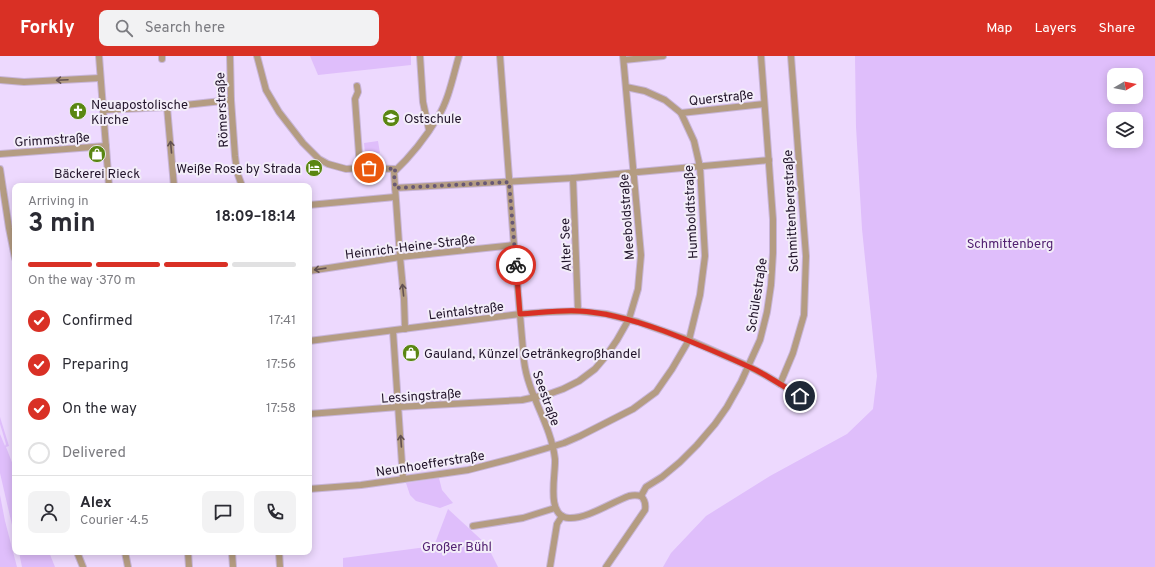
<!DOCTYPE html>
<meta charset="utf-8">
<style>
:root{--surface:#fff;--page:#f2f2f3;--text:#2b2b33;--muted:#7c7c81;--line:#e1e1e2;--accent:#d93025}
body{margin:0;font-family:Overpass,sans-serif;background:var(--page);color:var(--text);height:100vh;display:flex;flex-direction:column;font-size:15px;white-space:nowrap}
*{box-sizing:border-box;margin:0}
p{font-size:13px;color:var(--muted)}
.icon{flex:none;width:22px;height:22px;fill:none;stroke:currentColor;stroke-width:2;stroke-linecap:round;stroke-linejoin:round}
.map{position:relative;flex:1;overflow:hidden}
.drawer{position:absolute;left:12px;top:127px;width:300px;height:372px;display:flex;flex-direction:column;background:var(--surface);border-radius:8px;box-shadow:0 2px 10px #0003}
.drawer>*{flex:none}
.needle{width:26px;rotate:80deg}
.tools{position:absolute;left:1107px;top:12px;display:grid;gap:8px}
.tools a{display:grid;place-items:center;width:36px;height:36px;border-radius:8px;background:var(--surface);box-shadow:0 2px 10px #0003;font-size:20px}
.pin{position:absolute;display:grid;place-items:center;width:34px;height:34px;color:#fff;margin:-17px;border:2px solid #fff;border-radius:50%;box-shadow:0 1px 4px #0007}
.courier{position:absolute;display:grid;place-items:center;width:40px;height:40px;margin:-20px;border:3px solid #d93025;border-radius:50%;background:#fff;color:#222;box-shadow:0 1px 5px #0007}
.headline em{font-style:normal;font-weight:700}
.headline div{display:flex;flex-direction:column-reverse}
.headline{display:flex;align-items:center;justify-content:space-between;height:68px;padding:0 16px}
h1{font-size:26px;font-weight:700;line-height:30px}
.bar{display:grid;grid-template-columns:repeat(4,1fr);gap:6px 4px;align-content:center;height:48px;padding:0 16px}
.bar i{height:5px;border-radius:3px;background:var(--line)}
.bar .on{background:var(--accent)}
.bar p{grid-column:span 4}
.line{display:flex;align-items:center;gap:10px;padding:0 16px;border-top:1px solid var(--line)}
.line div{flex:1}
.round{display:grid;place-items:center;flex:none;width:42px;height:42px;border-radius:8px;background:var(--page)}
ol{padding:0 16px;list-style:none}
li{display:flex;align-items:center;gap:12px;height:44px}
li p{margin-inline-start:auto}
li .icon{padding:4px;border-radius:50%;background:var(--accent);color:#fff;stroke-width:4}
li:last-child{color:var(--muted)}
li i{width:22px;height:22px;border:2px solid var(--line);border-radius:50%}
header{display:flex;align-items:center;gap:24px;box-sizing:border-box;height:56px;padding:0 20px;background:var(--accent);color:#fff}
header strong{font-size:19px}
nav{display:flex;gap:22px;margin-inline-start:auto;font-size:14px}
.search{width:280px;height:36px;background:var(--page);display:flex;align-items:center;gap:10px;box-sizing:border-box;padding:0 14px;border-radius:8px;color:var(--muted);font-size:15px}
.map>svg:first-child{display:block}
.green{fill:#dfbefb;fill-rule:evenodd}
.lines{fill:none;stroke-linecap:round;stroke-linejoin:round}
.street-casing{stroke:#c8b5d8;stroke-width:8}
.street{stroke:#b49c82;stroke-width:6}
.oneway{stroke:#635151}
.done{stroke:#685874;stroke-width:4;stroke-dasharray:0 7.2}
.route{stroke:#d93025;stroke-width:5}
.labels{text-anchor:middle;stroke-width:4;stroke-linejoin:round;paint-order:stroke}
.street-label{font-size:13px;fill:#201329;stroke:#f3edf9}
.poi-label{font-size:13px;fill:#201329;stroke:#f3edf9;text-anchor:start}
.park-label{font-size:13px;fill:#522171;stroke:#f3edf9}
</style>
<header>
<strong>Forkly</strong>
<div class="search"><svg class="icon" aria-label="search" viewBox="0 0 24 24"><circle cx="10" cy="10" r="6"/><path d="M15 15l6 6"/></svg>Search here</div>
<nav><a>Map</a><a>Layers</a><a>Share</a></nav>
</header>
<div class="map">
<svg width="1155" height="511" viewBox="0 0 1155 511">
<rect width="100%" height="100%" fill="#edd9fe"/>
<g class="green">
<path d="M310 0H411V9L318 19Z"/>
<path d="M855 0H1155V511H663L671 497 706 460 770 420 847 378 873 353 877 320 862 173 856 71ZM1114 19H1136V41H1114ZM1114 63H1136V85H1114Z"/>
<path d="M378 85 380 97H378L379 105 378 107 366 108 364 87Z"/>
<path d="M0 361 9 390 6 391 15 414V482L0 417V378L5 390 6 388 0 368Z"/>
<path d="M439 422 442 434 453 447 440 452 416 445 410 439 406 427Z"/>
<path d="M0 439 5 465 17 511H0Z"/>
<path d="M448 453 487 489 498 511H343V502L434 490Z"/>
<path d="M19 496H49L55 511H22Z"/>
</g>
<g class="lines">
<defs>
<g id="street">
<path d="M99 0 109 130"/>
<path d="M162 0V3"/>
<path d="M230 0 231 44 235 100 237 116 242 130"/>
<path d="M257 0 266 34 279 56 303 87 319 103 328 108 346 113 360 112 396 113"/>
<path d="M420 0 423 46 429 74"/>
<path d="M500 0 514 189 524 305C528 339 551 368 555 403 556 418 545 461 569 462 587 463 612 446 629 440 633 439 637 439 641 440"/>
<path d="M624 4 663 0"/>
<path d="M0 24 24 26 100 22"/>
<path d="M357 30 358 36 355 43 360 112"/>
<path d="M167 51 174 130"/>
<path d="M103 54 167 51 231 44"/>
<path d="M681 57 764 48"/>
<path d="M0 98 106 90"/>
<path d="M0 113 9 172 15 202"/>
<path d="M573 122 578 255"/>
<path d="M395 132 573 122 769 104"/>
<path d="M309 149 395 141"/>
<path d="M309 215 400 201 514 189"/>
<path d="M405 273 404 243 400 201 394 116C411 100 426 81 438 61 449 43 453 20 459 0"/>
<path d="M393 275 403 423"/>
<path d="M309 285 520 258 548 256 578 255 606 258 638 266 689 284 748 310 765 319 800 340"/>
<path d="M780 328 793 297 804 259 806 200 791 0"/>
<path d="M309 358 398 351 522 344 549 338 563 333 579 325 595 313 606 300 617 284 629 263 638 233 641 199 623 0"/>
<path d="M309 433 361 429 433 419 468 414 514 402 564 387 580 380 633 353 656 336 672 313 689 284 700 239 705 200 700 111 694 85 681 57 665 44 645 35 626 31"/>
<path d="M641 440 646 431 662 421 680 406 697 389 715 368 727 351 741 326 760 284 767 256 771 229 773 197V163L761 0"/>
<path d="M473 470 523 462 555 452"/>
<path d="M77 496 83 511"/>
<path d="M125 496 128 511"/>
<path d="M188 496 189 511"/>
<path d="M232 496 233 511"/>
<path d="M279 496 280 511"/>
<path d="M550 511 557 468 562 460"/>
<path d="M606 511 645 454C646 448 645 444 641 440"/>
</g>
</defs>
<use href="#street" class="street-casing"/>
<use href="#street" class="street"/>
</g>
<defs><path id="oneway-shaft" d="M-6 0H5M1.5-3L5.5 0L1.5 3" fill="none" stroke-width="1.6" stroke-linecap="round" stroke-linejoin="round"/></defs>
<g class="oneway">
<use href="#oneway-shaft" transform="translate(62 24) rotate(177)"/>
<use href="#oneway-shaft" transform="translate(171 91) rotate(-95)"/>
<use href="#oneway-shaft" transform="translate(320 213) rotate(172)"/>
<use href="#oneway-shaft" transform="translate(403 234) rotate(-96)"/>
<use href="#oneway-shaft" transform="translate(401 385) rotate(-94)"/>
</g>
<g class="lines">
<path class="done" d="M369 112 396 113 394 116 395 132 509 126 516 209"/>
<path class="route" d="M516 209 520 258C539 257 558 254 578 255 607 256 636 265 664 275 695 287 726 300 756 314L765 319 800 340"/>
</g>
<defs>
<symbol id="church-disc" viewBox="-11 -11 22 22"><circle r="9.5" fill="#5a8612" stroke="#f3edf9"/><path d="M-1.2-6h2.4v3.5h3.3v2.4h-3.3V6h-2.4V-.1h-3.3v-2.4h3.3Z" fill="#fff"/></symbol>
<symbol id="school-disc" viewBox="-11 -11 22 22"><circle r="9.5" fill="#5a8612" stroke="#f3edf9"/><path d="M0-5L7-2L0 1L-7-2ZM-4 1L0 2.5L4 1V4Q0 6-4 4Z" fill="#fff"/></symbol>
<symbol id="shop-disc" viewBox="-11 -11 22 22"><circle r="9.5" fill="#5a8612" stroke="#f3edf9"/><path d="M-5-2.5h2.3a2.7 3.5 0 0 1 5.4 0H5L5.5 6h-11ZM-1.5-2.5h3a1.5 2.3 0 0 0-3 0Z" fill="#fff"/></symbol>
<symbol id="hotel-disc" viewBox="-11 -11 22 22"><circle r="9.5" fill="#5a8612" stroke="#f3edf9"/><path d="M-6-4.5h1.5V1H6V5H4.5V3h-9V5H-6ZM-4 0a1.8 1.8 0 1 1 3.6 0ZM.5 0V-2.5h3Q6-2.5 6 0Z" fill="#fff"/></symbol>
</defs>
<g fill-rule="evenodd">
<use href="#church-disc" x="68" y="45" width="20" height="20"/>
<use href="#school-disc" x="381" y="52" width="20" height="20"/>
<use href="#shop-disc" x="87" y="88" width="20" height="20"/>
<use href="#hotel-disc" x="304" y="102" width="20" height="20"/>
<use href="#shop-disc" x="401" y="287" width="20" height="20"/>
</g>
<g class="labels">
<g class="street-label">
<text transform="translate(721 41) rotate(-6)" y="5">Querstraße</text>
<text transform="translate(221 54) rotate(-93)" y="5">Römerstraße</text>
<text transform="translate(52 83) rotate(-4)" y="5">Grimmstraße</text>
<text transform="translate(790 155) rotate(-93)" y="5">Schmittenbergstraße</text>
<text transform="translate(690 156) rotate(-93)" y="5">Humboldtstraße</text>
<text transform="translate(626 161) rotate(-94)" y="5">Meeboldstraße</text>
<text transform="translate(565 189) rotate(-92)" y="5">Alter See</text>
<text transform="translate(410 190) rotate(-7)" y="5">Heinrich-Heine-Straße</text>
<text transform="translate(756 239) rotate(-81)" y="5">Schülestraße</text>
<text transform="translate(466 254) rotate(-7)" y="5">Leintalstraße</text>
<text transform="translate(421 339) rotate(-4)" y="5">Lessingstraße</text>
<text transform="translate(547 342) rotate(70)" y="5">Seestraße</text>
<text transform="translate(430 407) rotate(-9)" y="5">Neunhoefferstraße</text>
</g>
<g class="poi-label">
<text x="91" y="53">Neuapostolische<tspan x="91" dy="15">Kirche</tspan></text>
<text x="404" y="67">Ostschule</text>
<text x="301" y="117" text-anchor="end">Weiße Rose by Strada</text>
<text x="97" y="122" text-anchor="middle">Bäckerei Rieck</text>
<text x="424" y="302">Gauland, Künzel Getränkegroßhandel</text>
</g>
<g class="park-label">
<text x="1010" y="192">Schmittenberg</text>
<text x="457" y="495">Großer Bühl</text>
</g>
</g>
</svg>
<div class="tools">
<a><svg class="needle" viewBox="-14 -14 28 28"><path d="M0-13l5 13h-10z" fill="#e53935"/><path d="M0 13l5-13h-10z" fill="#7c7c81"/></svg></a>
<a><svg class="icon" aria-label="layers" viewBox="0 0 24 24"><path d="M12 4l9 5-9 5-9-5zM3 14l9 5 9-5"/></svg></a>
</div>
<div class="pin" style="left:369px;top:112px;background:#ea580c"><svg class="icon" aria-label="bag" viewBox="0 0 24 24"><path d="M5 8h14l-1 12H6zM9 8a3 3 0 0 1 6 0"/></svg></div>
<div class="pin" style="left:800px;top:340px;background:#1f2937"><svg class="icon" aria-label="home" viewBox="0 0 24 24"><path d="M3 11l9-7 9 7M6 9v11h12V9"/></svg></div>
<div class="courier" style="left:516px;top:209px"><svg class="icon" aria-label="bike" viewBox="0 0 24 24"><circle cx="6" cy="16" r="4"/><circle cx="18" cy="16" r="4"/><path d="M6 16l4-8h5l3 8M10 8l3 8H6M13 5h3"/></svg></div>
<section class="drawer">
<div class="headline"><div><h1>3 min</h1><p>Arriving in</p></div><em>18:09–18:14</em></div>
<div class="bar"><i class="on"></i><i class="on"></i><i class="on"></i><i></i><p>On the way · 370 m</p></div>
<ol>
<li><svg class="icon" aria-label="check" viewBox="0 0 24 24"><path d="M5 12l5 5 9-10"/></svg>Confirmed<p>17:41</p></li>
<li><svg class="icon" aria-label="check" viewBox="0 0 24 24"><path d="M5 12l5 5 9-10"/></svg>Preparing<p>17:56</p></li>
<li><svg class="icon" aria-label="check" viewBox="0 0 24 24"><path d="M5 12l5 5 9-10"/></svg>On the way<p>17:58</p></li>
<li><i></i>Delivered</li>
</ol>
<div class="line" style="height:72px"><a class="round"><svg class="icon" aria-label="person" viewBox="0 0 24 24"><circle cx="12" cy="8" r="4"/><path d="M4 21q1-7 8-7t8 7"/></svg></a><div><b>Alex</b><p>Courier · 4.5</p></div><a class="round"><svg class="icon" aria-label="chat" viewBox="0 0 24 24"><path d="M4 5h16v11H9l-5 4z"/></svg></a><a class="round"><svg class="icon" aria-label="phone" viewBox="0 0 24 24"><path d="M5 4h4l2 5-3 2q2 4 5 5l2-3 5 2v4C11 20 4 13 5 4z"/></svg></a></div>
</section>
</div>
